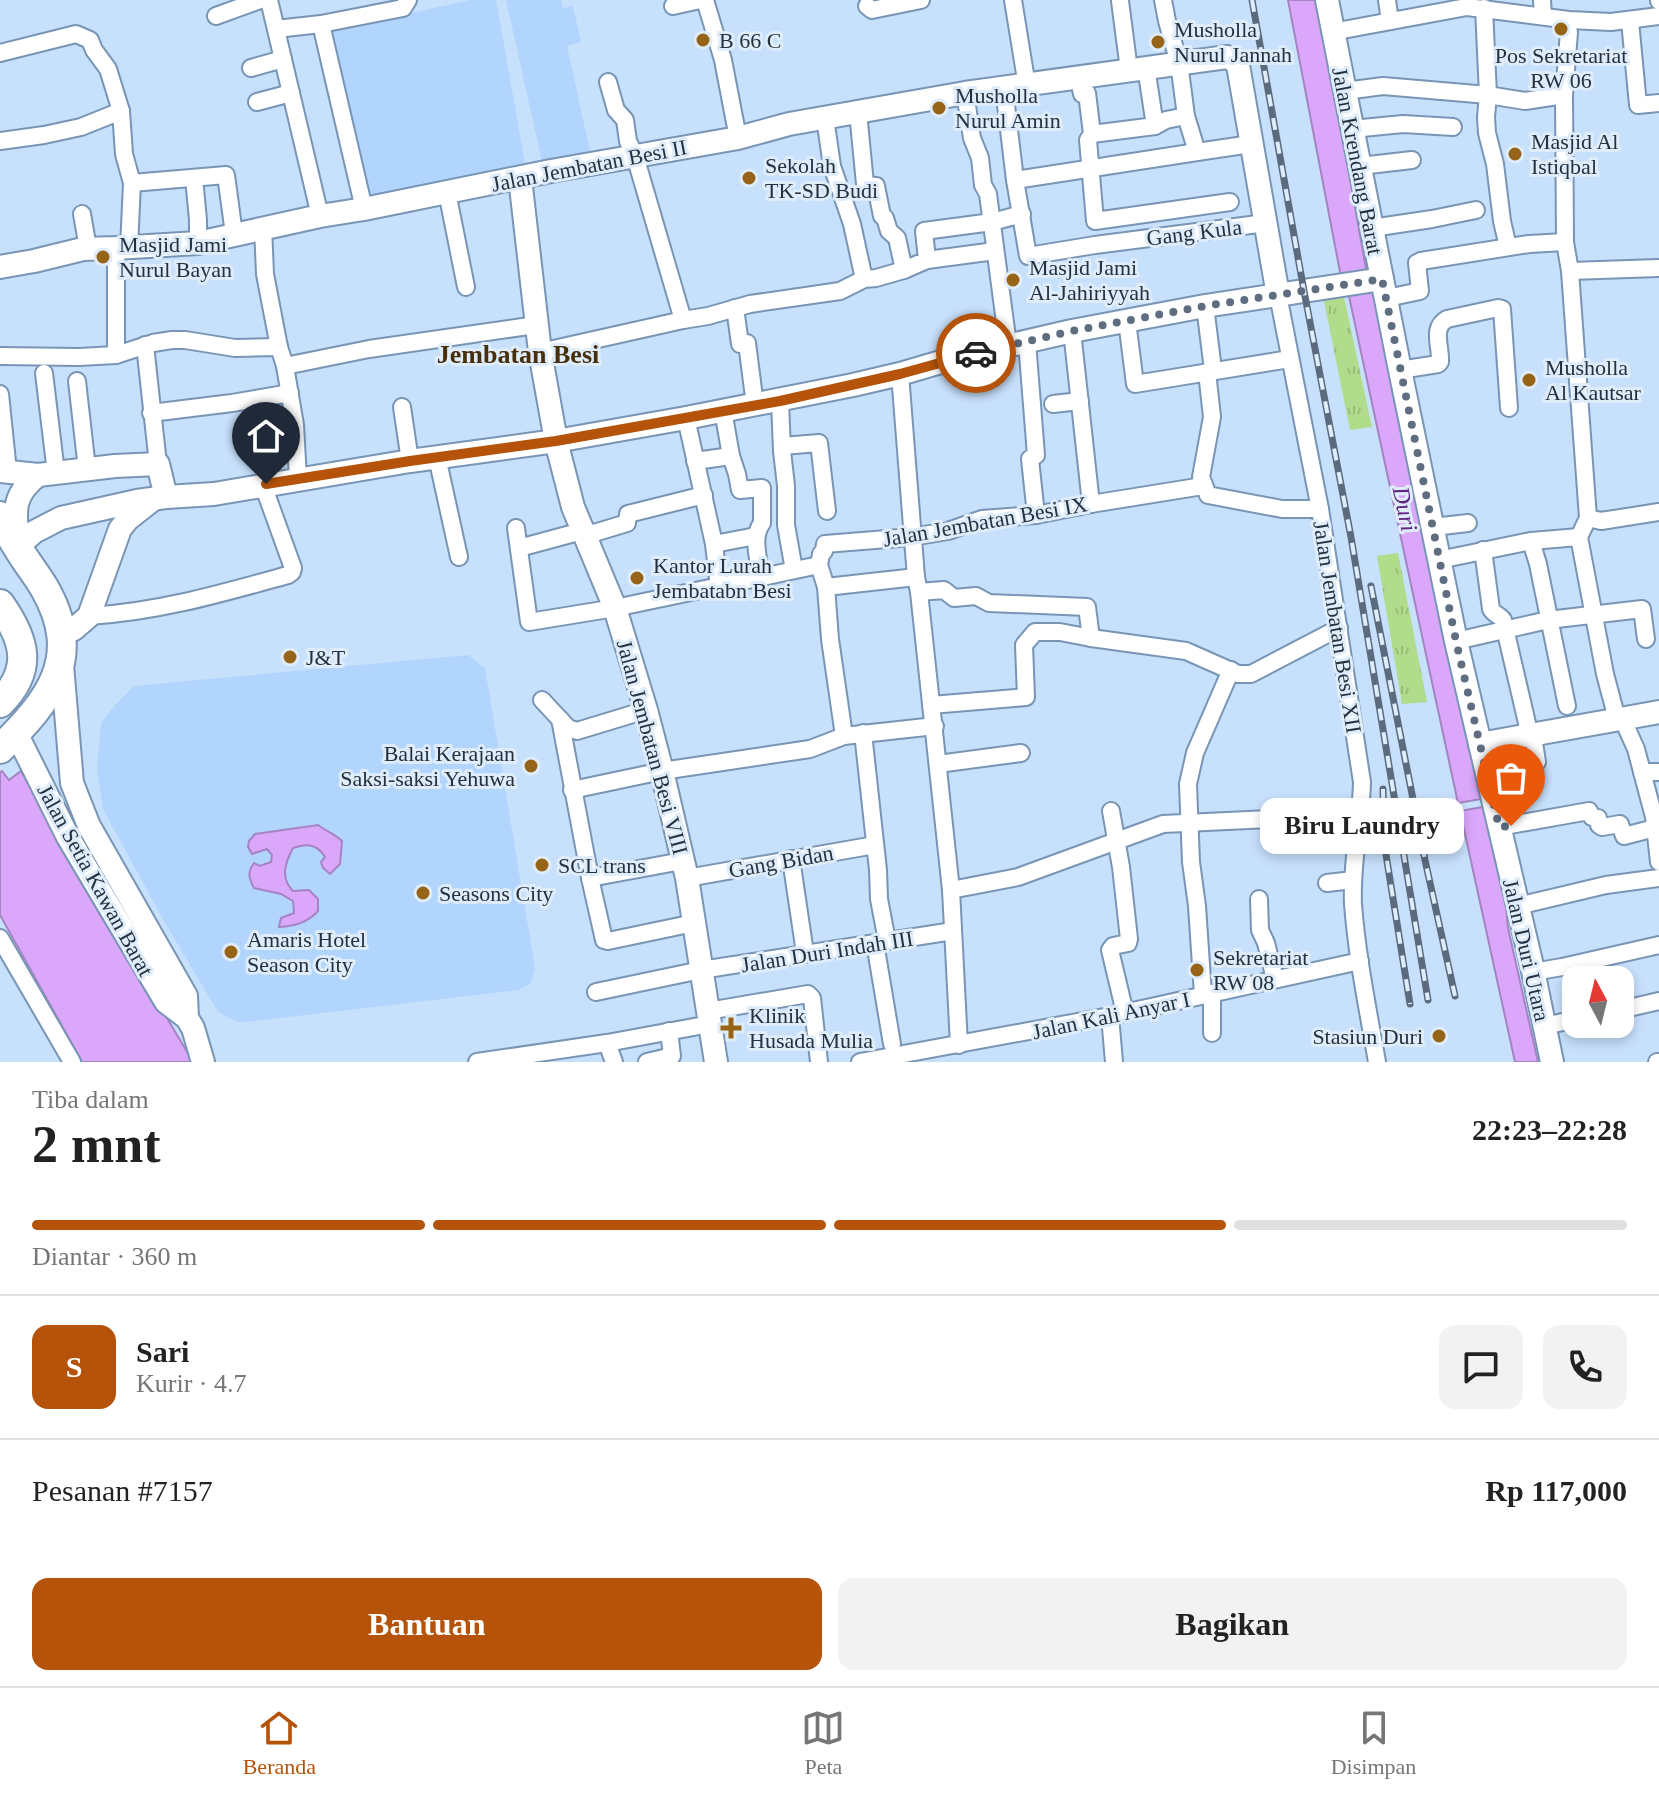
<!DOCTYPE html>
<html lang="id">
<meta charset="utf-8">
<style>
:root{--surface:#fff;--page:#f2f2f2;--text:#222;--muted:#767676;--line:#e0e0e0;--accent:#b45309}
body{margin:0;font-family:Georgia,serif;background:var(--page);color:var(--text);height:100vh;display:flex;flex-direction:column;font-size:30px;white-space:nowrap}
*{box-sizing:border-box;margin:0}
p{font-size:26px;color:var(--muted)}
.icon{flex:none;width:44px;height:44px;fill:none;stroke:currentColor;stroke-width:2;stroke-linecap:round;stroke-linejoin:round}
.map{position:relative;height:1062px;overflow:hidden}
.panel{display:flex;flex-direction:column;background:var(--surface);flex:1}
.panel>*{flex:none}
.needle{width:52px;rotate:353deg}
.fabs{position:absolute;left:1562px;top:966px;display:grid;gap:16px}
.fabs a{display:grid;place-items:center;width:72px;height:72px;border-radius:16px;background:var(--surface);box-shadow:0 4px 12px #0003;font-size:40px}
.pin{position:absolute;display:grid;place-items:center;width:68px;height:68px;color:#fff;margin:-82px -34px;border-radius:50% 50% 50% 0;rotate:-45deg;box-shadow:0 0 8px #0007}
.pin .icon{rotate:45deg}
.courier{position:absolute;display:grid;place-items:center;width:80px;height:80px;margin:-40px;border:6px solid #b45309;border-radius:50%;background:#fff;color:#222;box-shadow:0 2px 10px #0007}
.bubble{position:absolute;height:56px;border-radius:16px;background:var(--surface);box-shadow:0 4px 12px #0003;font-size:26px;font-weight:700;line-height:56px;text-align:center}
.head em{font-style:normal;font-weight:700}
.head div{display:flex;flex-direction:column-reverse}
.head{display:flex;align-items:center;justify-content:space-between;height:136px;padding:0 32px}
h1{font-size:52px;font-weight:700;line-height:60px}
.bar{display:grid;grid-template-columns:repeat(4,1fr);gap:12px 8px;align-content:center;height:96px;padding:0 32px}
.bar i{height:10px;border-radius:6px;background:var(--line)}
.bar .current{background:var(--accent)}
.bar p{grid-column:span 4}
.line{display:flex;align-items:center;gap:20px;padding:0 32px;border-top:2px solid var(--line)}
.line div{flex:1}
.round{display:grid;place-items:center;flex:none;width:84px;height:84px;border-radius:16px;background:var(--page)}
.action{display:flex;gap:16px;margin-top:auto;padding:16px 32px}
.action a{flex:1;height:92px;border-radius:16px;background:var(--accent);color:#fff;font-size:32px;font-weight:700;line-height:92px;text-align:center}
.action a+a{background:var(--page);color:var(--text)}
.dock{display:flex;justify-content:space-around;align-items:center;height:112px;border-top:2px solid var(--line);background:var(--surface);font-size:22px;color:var(--muted)}
.dock a{display:grid;justify-items:center;gap:4px}
.dock .current{color:var(--accent)}
.map>svg:first-child{display:block}
.built{fill:#b2d5fe}
.grass{fill:url(#grass-tufts)}
.water{fill:#daa7fa;stroke:#a484c2;stroke-width:2}
.lines{fill:none;stroke-linecap:round;stroke-linejoin:round}
.street-casing{stroke:#7895b5;stroke-width:20}
.secondary-casing{stroke:#7895b5;stroke-width:26}
.highway-casing{stroke:#7895b5;stroke-width:32}
.street{stroke:#fff;stroke-width:16}
.secondary{stroke:#fff;stroke-width:22}
.highway{stroke:#fff;stroke-width:28}
.rail-casing{stroke:#5b6b7d;stroke-width:7}
.rail{stroke:#dfecfa;stroke-width:4;stroke-dasharray:12;stroke-linecap:butt}
.done{stroke:#5e6e80;stroke-width:8;stroke-dasharray:0 14.4}
.route{stroke:#b45309;stroke-width:10}
.poi-dot{fill:#966417;stroke:#dfecfa;stroke-width:3}
.labels{text-anchor:middle;stroke-width:6;stroke-linejoin:round;paint-order:stroke}
.poi-label{font-size:22px;fill:#25313e;stroke:#dfecfa;text-anchor:start}
.street-label{font-size:22px;fill:#25313e;stroke:#dfecfa}
.water-label{font-size:24px;font-style:italic;fill:#642584;stroke:#dfecfa}
.quarter-label{font-size:26px;font-weight:bold;fill:#472f0c;stroke:#dfecfa}
</style>
<div class="map">
<svg width="1659" height="1062" viewBox="0 0 1659 1062">
<defs>
<pattern id="grass-tufts" width="24" height="20" patternUnits="userSpaceOnUse" patternTransform="scale(2)"><rect width="24" height="20" fill="#b0dc8b"/><path d="M3 7l-1-3M5 7V3M7 7l1-3M15 17l-1-3M17 17v-4M19 17l1-3" fill="none" stroke="#97bd79"/></pattern>
</defs>
<rect width="100%" height="100%" fill="#c7e0fc"/>
<g class="built">
<path d="M471 0H496L526 169 370 196 332 30Z"/>
<path d="M506 0H561L563 8 573 6 581 42 567 46 590 151 542 162Z"/>
<path d="M468 655 485 668 535 968 530 984 518 990 246 1022H238L218 1012 161 916 103 809 97 769 101 723 115 705 134 686Z"/>
</g>
<g class="grass">
<path d="M1342 288 1372 427 1350 430 1322 291Z"/>
<path d="M1398 553 1427 702 1402 704 1377 556Z"/>
</g>
<g class="water">
<path d="M1288 0H1318L1367 274 1341 277Z"/>
<path d="M1374 282 1450 664 1481 799 1458 803 1347 287Z"/>
<path d="M2 771 9 780 21 771 193 1062H82L0 915V772Z"/>
<path d="M1483 807 1505 894 1508 928 1538 1062H1515L1460 811Z"/>
<path d="M318 825C326 831 335 834 342 841L340 864 330 874 323 868 321 862 325 857C317 844 307 843 293 848 285 863 280 878 293 891L309 890 318 899V911C307 923 295 926 279 927L281 918 294 913 293 901 281 894 254 888C249 879 247 872 254 863L260 866 271 862 272 855 267 849 252 854 248 847 249 841 255 834Z"/>
</g>
<g class="lines">
<defs>
<g id="street">
<path d="M269 0 320 216"/>
<path d="M705 0 723 60 738 138"/>
<path d="M1013 0 1027 86"/>
<path d="M1387 0 1390 21"/>
<path d="M1542 0 1543 16"/>
<path d="M1659 0V1"/>
<path d="M1120 1 1129 70"/>
<path d="M673 6 700 0"/>
<path d="M867 6 872 10 921 0"/>
<path d="M1484 8 1488 95 1486 117 1487 133 1495 164 1502 221 1508 247"/>
<path d="M216 16 260 0"/>
<path d="M1630 21 1638 105 1659 103"/>
<path d="M321 24 364 209"/>
<path d="M276 29 321 24 403 8 408 0"/>
<path d="M1332 32 1467 7 1569 20 1611 22 1659 16"/>
<path d="M1569 32 1564 95 1565 242 1570 271 1588 518 1579 537 1605 674 1617 719"/>
<path d="M0 53 76 34 90 40 94 50 108 69 121 111 124 154 132 183 129 248"/>
<path d="M251 68 283 59"/>
<path d="M1079 79 1082 94 1087 93 1092 134 1088 140 1095 221 1230 202"/>
<path d="M608 82 616 110 625 120 628 141 635 156 683 320 708 316 750 304 840 291 864 279 876 278 904 270"/>
<path d="M1004 88 1015 180 1028 256 1095 245 1266 223"/>
<path d="M1345 91 1383 86 1488 95 1525 101 1564 95"/>
<path d="M965 93 972 138 980 158 983 185 988 194 1008 345"/>
<path d="M257 102 291 93"/>
<path d="M858 112 865 184 866 185 876 186 882 216 885 218 889 231 897 238 904 270 927 260 924 231 992 222 1022 214"/>
<path d="M825 118 832 166 852 224 864 279"/>
<path d="M1155 126 1166 120 1186 116"/>
<path d="M1352 129 1403 124 1453 127"/>
<path d="M1092 134 1155 126 1146 67"/>
<path d="M0 141 44 135 81 127 121 111"/>
<path d="M1197 152 1251 144"/>
<path d="M1360 166 1412 160"/>
<path d="M194 178 198 220V243"/>
<path d="M1015 180 1197 152 1186 116 1179 63 1167 21 1163 0"/>
<path d="M132 183 226 175 234 234"/>
<path d="M447 192 466 287"/>
<path d="M82 214 88 248"/>
<path d="M263 227 265 274 279 347 285 366 295 425 298 479"/>
<path d="M1372 228 1432 219 1476 210"/>
<path d="M116 248V355"/>
<path d="M927 260 995 251"/>
<path d="M1570 271 1659 268"/>
<path d="M1278 295 1320 509 1362 782C1361 823 1351 863 1353 904 1357 957 1368 1010 1377 1062"/>
<path d="M1387 298 1420 291 1417 263 1421 261 1529 244 1565 242"/>
<path d="M1205 306 1213 370"/>
<path d="M735 308 740 344 747 343 755 405"/>
<path d="M1127 321 1135 384 1290 359"/>
<path d="M1072 331 1091 504"/>
<path d="M1027 342 1036 455 1030 459 1036 515"/>
<path d="M145 345 158 464"/>
<path d="M540 352 683 320"/>
<path d="M0 356 79 357 116 355 153 343 172 340H185L235 348 279 347"/>
<path d="M285 366 369 349 536 325"/>
<path d="M1400 370 1438 364 1440 362C1441 346 1431 328 1447 319L1498 308 1502 309 1509 408"/>
<path d="M1207 372 1212 417 1201 477 1208 495 1282 509H1320"/>
<path d="M44 373 56 473"/>
<path d="M900 374 916 577 919 592 951 890 959 1045"/>
<path d="M77 381 87 469"/>
<path d="M0 394 8 471"/>
<path d="M780 401 782 451 786 486V525L794 570"/>
<path d="M1053 404 1080 401"/>
<path d="M402 407 410 461"/>
<path d="M723 410 731 456 737 474 740 490 762 488V523C751 537 759 560 761 577"/>
<path d="M151 413 232 403 290 393"/>
<path d="M686 418 714 544 719 587"/>
<path d="M782 446 819 443 827 511"/>
<path d="M437 457 459 557"/>
<path d="M695 461 731 456"/>
<path d="M1588 518 1601 521 1659 512"/>
<path d="M1433 527 1468 523"/>
<path d="M516 528 529 622 615 608 819 565"/>
<path d="M1531 541 1538 564 1567 706"/>
<path d="M714 544 756 536"/>
<path d="M519 548 582 531 594 533 627 523 628 514 704 495"/>
<path d="M1483 550 1491 609C1494 615 1500 615 1503 620L1530 736"/>
<path d="M1439 560 1531 541 1579 537"/>
<path d="M826 587 916 577"/>
<path d="M919 592 944 590 954 598 976 596 989 603 1087 607 1091 638"/>
<path d="M89 616C158 612 223 593 288 575L292 572 293 568 263 485"/>
<path d="M1456 641 1548 620 1642 609 1646 639"/>
<path d="M542 700 568 728 577 731 646 710"/>
<path d="M931 705 1026 697 1024 645 1035 632H1060L1091 638 1186 651 1238 674H1251L1339 628"/>
<path d="M1626 717 1627 729 1636 749 1654 817 1659 862"/>
<path d="M560 719 590 878 604 940 608 941 694 923"/>
<path d="M863 733 878 870 879 899 887 941"/>
<path d="M844 736 830 639 826 587 819 565 821 554 824 551 825 544 912 537 948 531 982 519 1036 515 1091 504 1203 486"/>
<path d="M1533 736 1537 762"/>
<path d="M938 764 1021 753"/>
<path d="M1642 772H1659"/>
<path d="M572 790 662 771 810 749 844 736 935 726"/>
<path d="M1111 811 1121 867 1129 939 1128 943 1113 946 1110 950 1125 1013"/>
<path d="M1499 827 1589 811 1592 817 1598 818 1599 825 1602 827 1620 824 1624 836 1655 828"/>
<path d="M791 859 805 953"/>
<path d="M590 878 682 861"/>
<path d="M687 878 875 845"/>
<path d="M1327 883 1353 880"/>
<path d="M951 890 1018 877 1163 824 1270 819 1361 811"/>
<path d="M1259 899 1260 930 1266 943 1275 979"/>
<path d="M1518 906 1606 885 1659 878"/>
<path d="M0 938 72 1062"/>
<path d="M875 943 892 1044"/>
<path d="M1533 972 1562 967 1659 945"/>
<path d="M596 992 701 970 953 931"/>
<path d="M1212 993V1033"/>
<path d="M1203 995 1197 906 1191 862 1188 784 1195 753 1231 670"/>
<path d="M1620 1010 1659 1001"/>
<path d="M708 1011 808 994 812 998 819 1062"/>
<path d="M1110 1016 1114 1062"/>
<path d="M1545 1026 1576 1019"/>
<path d="M607 1043 614 1062"/>
<path d="M477 1062 607 1043 710 1024"/>
<path d="M647 1062 672 1056 669 1031"/>
<path d="M860 1062 1110 1016 1360 961"/>
<path d="M1657 1062H1659"/>
</g>
<g id="secondary">
<path d="M1327 0 1400 370 1456 641 1532 966 1552 1062"/>
<path d="M520 178 540 352 556 441 573 507 615 608 646 710 662 771 687 878 716 1062"/>
<path d="M0 267 34 261 83 249 116 248 198 243 320 216 364 209 551 171 738 138 789 124 965 93 1227 57 1233 60 1238 65 1278 295"/>
<path d="M0 471 38 475 115 466 158 464 166 497"/>
<path d="M18 544C15 512 11 496 38 475"/>
<path d="M17 547 34 532 61 518 137 501 166 497 214 494 410 461 556 441 686 418 853 385 900 374 951 359 1072 331 1205 306 1382 279"/>
<path d="M62 634 74 629 89 616 120 529 128 519 151 501"/>
<path d="M62 665 72 783 89 826 186 996 187 1018"/>
<path d="M16 733 68 837 166 1002 187 1018 193 1028 203 1062"/>
<path d="M1480 744 1659 712"/>
</g>
<g id="highway">
<path d="M0 516C6 526 11 538 18 548 26 562 37 575 45 589 84 658 50 700 0 749"/>
<path d="M0 604C25 640 34 669 0 703"/>
</g>
</defs>
<use href="#street" class="street-casing"/>
<use href="#secondary" class="secondary-casing"/>
<use href="#highway" class="highway-casing"/>
<use href="#street" class="street"/>
<use href="#secondary" class="secondary"/>
<use href="#highway" class="highway"/>
<defs>
<g id="rail">
<path d="M1252 0 1304 291 1351 537 1428 1000"/>
<path d="M1371 586 1425 860 1455 996"/>
<path d="M1383 789 1384 841 1387 861 1410 1004"/>
</g>
</defs>
<use href="#rail" class="rail-casing"/>
<use href="#rail" class="rail"/>
</g>
<g class="lines">
<path class="done" d="M976 353 1072 331 1205 306 1382 279 1456 641 1499 827 1511 826"/>
<path class="route" d="M266 484 410 461 556 441 780 401 900 374 976 353"/>
</g>
<g class="poi-dot">
<circle cx="1561" cy="29" r="8"/>
<circle cx="703" cy="40" r="8"/>
<circle cx="1158" cy="42" r="8"/>
<circle cx="939" cy="108" r="8"/>
<circle cx="1515" cy="154" r="8"/>
<circle cx="749" cy="178" r="8"/>
<circle cx="103" cy="257" r="8"/>
<circle cx="1013" cy="280" r="8"/>
<circle cx="1529" cy="380" r="8"/>
<circle cx="637" cy="578" r="8"/>
<circle cx="290" cy="657" r="8"/>
<circle cx="531" cy="766" r="8"/>
<circle cx="542" cy="865" r="8"/>
<circle cx="423" cy="893" r="8"/>
<circle cx="231" cy="952" r="8"/>
<circle cx="1197" cy="970" r="8"/>
<path d="M727 1016h8v8h8v8h-8v8h-8v-8h-8v-8h8z"/>
<circle cx="1439" cy="1036" r="8"/>
</g>
<g class="labels">
<g class="poi-label">
<text x="1174" y="37">Musholla<tspan x="1174" dy="25">Nurul Jannah</tspan></text>
<text x="719" y="48">B 66 C</text>
<text x="1561" y="63" text-anchor="middle">Pos Sekretariat<tspan x="1561" dy="25">RW 06</tspan></text>
<text x="955" y="103">Musholla<tspan x="955" dy="25">Nurul Amin</tspan></text>
<text x="1531" y="149">Masjid Al<tspan x="1531" dy="25">Istiqbal</tspan></text>
<text x="765" y="173">Sekolah<tspan x="765" dy="25">TK-SD Budi</tspan></text>
<text x="119" y="252">Masjid Jami<tspan x="119" dy="25">Nurul Bayan</tspan></text>
<text x="1029" y="275">Masjid Jami<tspan x="1029" dy="25">Al-Jahiriyyah</tspan></text>
<text x="1545" y="375">Musholla<tspan x="1545" dy="25">Al Kautsar</tspan></text>
<text x="653" y="573">Kantor Lurah<tspan x="653" dy="25">Jembatabn Besi</tspan></text>
<text x="306" y="665">J&amp;T</text>
<text x="515" y="761" text-anchor="end">Balai Kerajaan<tspan x="515" dy="25">Saksi-saksi Yehuwa</tspan></text>
<text x="558" y="873">SCL trans</text>
<text x="439" y="901">Seasons City</text>
<text x="247" y="947">Amaris Hotel<tspan x="247" dy="25">Season City</tspan></text>
<text x="1213" y="965">Sekretariat<tspan x="1213" dy="25">RW 08</tspan></text>
<text x="749" y="1023">Klinik<tspan x="749" dy="25">Husada Mulia</tspan></text>
<text x="1423" y="1044" text-anchor="end">Stasiun Duri</text>
</g>
<g class="street-label">
<text transform="translate(1358 161) rotate(79)" y="8">Jalan Krendang Barat</text>
<text transform="translate(589 165) rotate(-11)" y="8">Jalan Jembatan Besi II</text>
<text transform="translate(1194 232) rotate(-7)" y="8">Gang Kula</text>
<text transform="translate(985 521) rotate(-10)" y="8">Jalan Jembatan Besi IX</text>
<text transform="translate(1338 627) rotate(81)" y="8">Jalan Jembatan Besi XII</text>
<text transform="translate(653 747) rotate(75)" y="8">Jalan Jembatan Besi VIII</text>
<text transform="translate(781 861) rotate(-10)" y="8">Gang Bidan</text>
<text transform="translate(96 880) rotate(61)" y="8">Jalan Setia Kawan Barat</text>
<text transform="translate(1527 950) rotate(77)" y="8">Jalan Duri Utara</text>
<text transform="translate(827 951) rotate(-9)" y="8">Jalan Duri Indah III</text>
<text transform="translate(1111 1015) rotate(-12)" y="8">Jalan Kali Anyar I</text>
</g>
<g class="water-label">
<text transform="translate(1405 509) rotate(78)" y="8">Duri</text>
</g>
<g class="quarter-label">
<text x="518" y="363">Jembatan Besi</text>
</g>
</g>
</svg>
<div class="fabs">
<a><svg class="needle" viewBox="-14 -14 28 28"><path d="M0-13l5 13h-10z" fill="#e53935"/><path d="M0 13l5-13h-10z" fill="#767676"/></svg></a>
</div>
<div class="pin" style="left:1511px;top:826px;background:#ea580c"><svg class="icon" aria-label="bag" viewBox="0 0 24 24"><path d="M5 8h14l-1 12H6zM9 8a3 3 0 0 1 6 0"/></svg></div>
<div class="pin" style="left:266px;top:484px;background:#1f2937"><svg class="icon" aria-label="home" viewBox="0 0 24 24"><path d="M3 11l9-7 9 7M6 9v11h12V9"/></svg></div>
<div class="courier" style="left:976px;top:353px"><svg class="icon" aria-label="car" viewBox="0 0 24 24"><path d="M5 17H2v-5l4-1 3-4h7l3 4 3 1v5h-3M9 17h6M6 11h13"/><circle cx="7" cy="17" r="2"/><circle cx="17" cy="17" r="2"/></svg></div>
<div class="bubble" style="left:1260px;top:798px;width:204px">Biru Laundry</div>
</div>
<section class="panel">
<div class="head"><div><h1>2 mnt</h1><p>Tiba dalam</p></div><em>22:23–22:28</em></div>
<div class="bar"><i class="current"></i><i class="current"></i><i class="current"></i><i></i><p>Diantar · 360 m</p></div>
<div class="line" style="height:144px"><b class="round" style="background:var(--accent);color:#fff">S</b><div><b>Sari</b><p>Kurir · 4.7</p></div><a class="round"><svg class="icon" aria-label="chat" viewBox="0 0 24 24"><path d="M4 5h16v11H9l-5 4z"/></svg></a><a class="round"><svg class="icon" aria-label="phone" viewBox="0 0 24 24"><path d="M5 4h4l2 5-3 2q2 4 5 5l2-3 5 2v4C11 20 4 13 5 4z"/></svg></a></div>
<div class="line" style="height:104px"><div>Pesanan #7157</div><b>Rp 117,000</b></div>
<div class="action"><a>Bantuan</a><a>Bagikan</a></div>
</section>
<nav class="dock">
<a class="current"><svg class="icon" aria-label="home" viewBox="0 0 24 24"><path d="M3 11l9-7 9 7M6 9v11h12V9"/></svg>Beranda</a>
<a><svg class="icon" aria-label="map" viewBox="0 0 24 24"><path d="M3 6l6-2 6 2 6-2v14l-6 2-6-2-6 2zM9 4v14M15 6v14"/></svg>Peta</a>
<a><svg class="icon" aria-label="saved" viewBox="0 0 24 24"><path d="M7 4h10v16l-5-4-5 4z"/></svg>Disimpan</a>
</nav>
